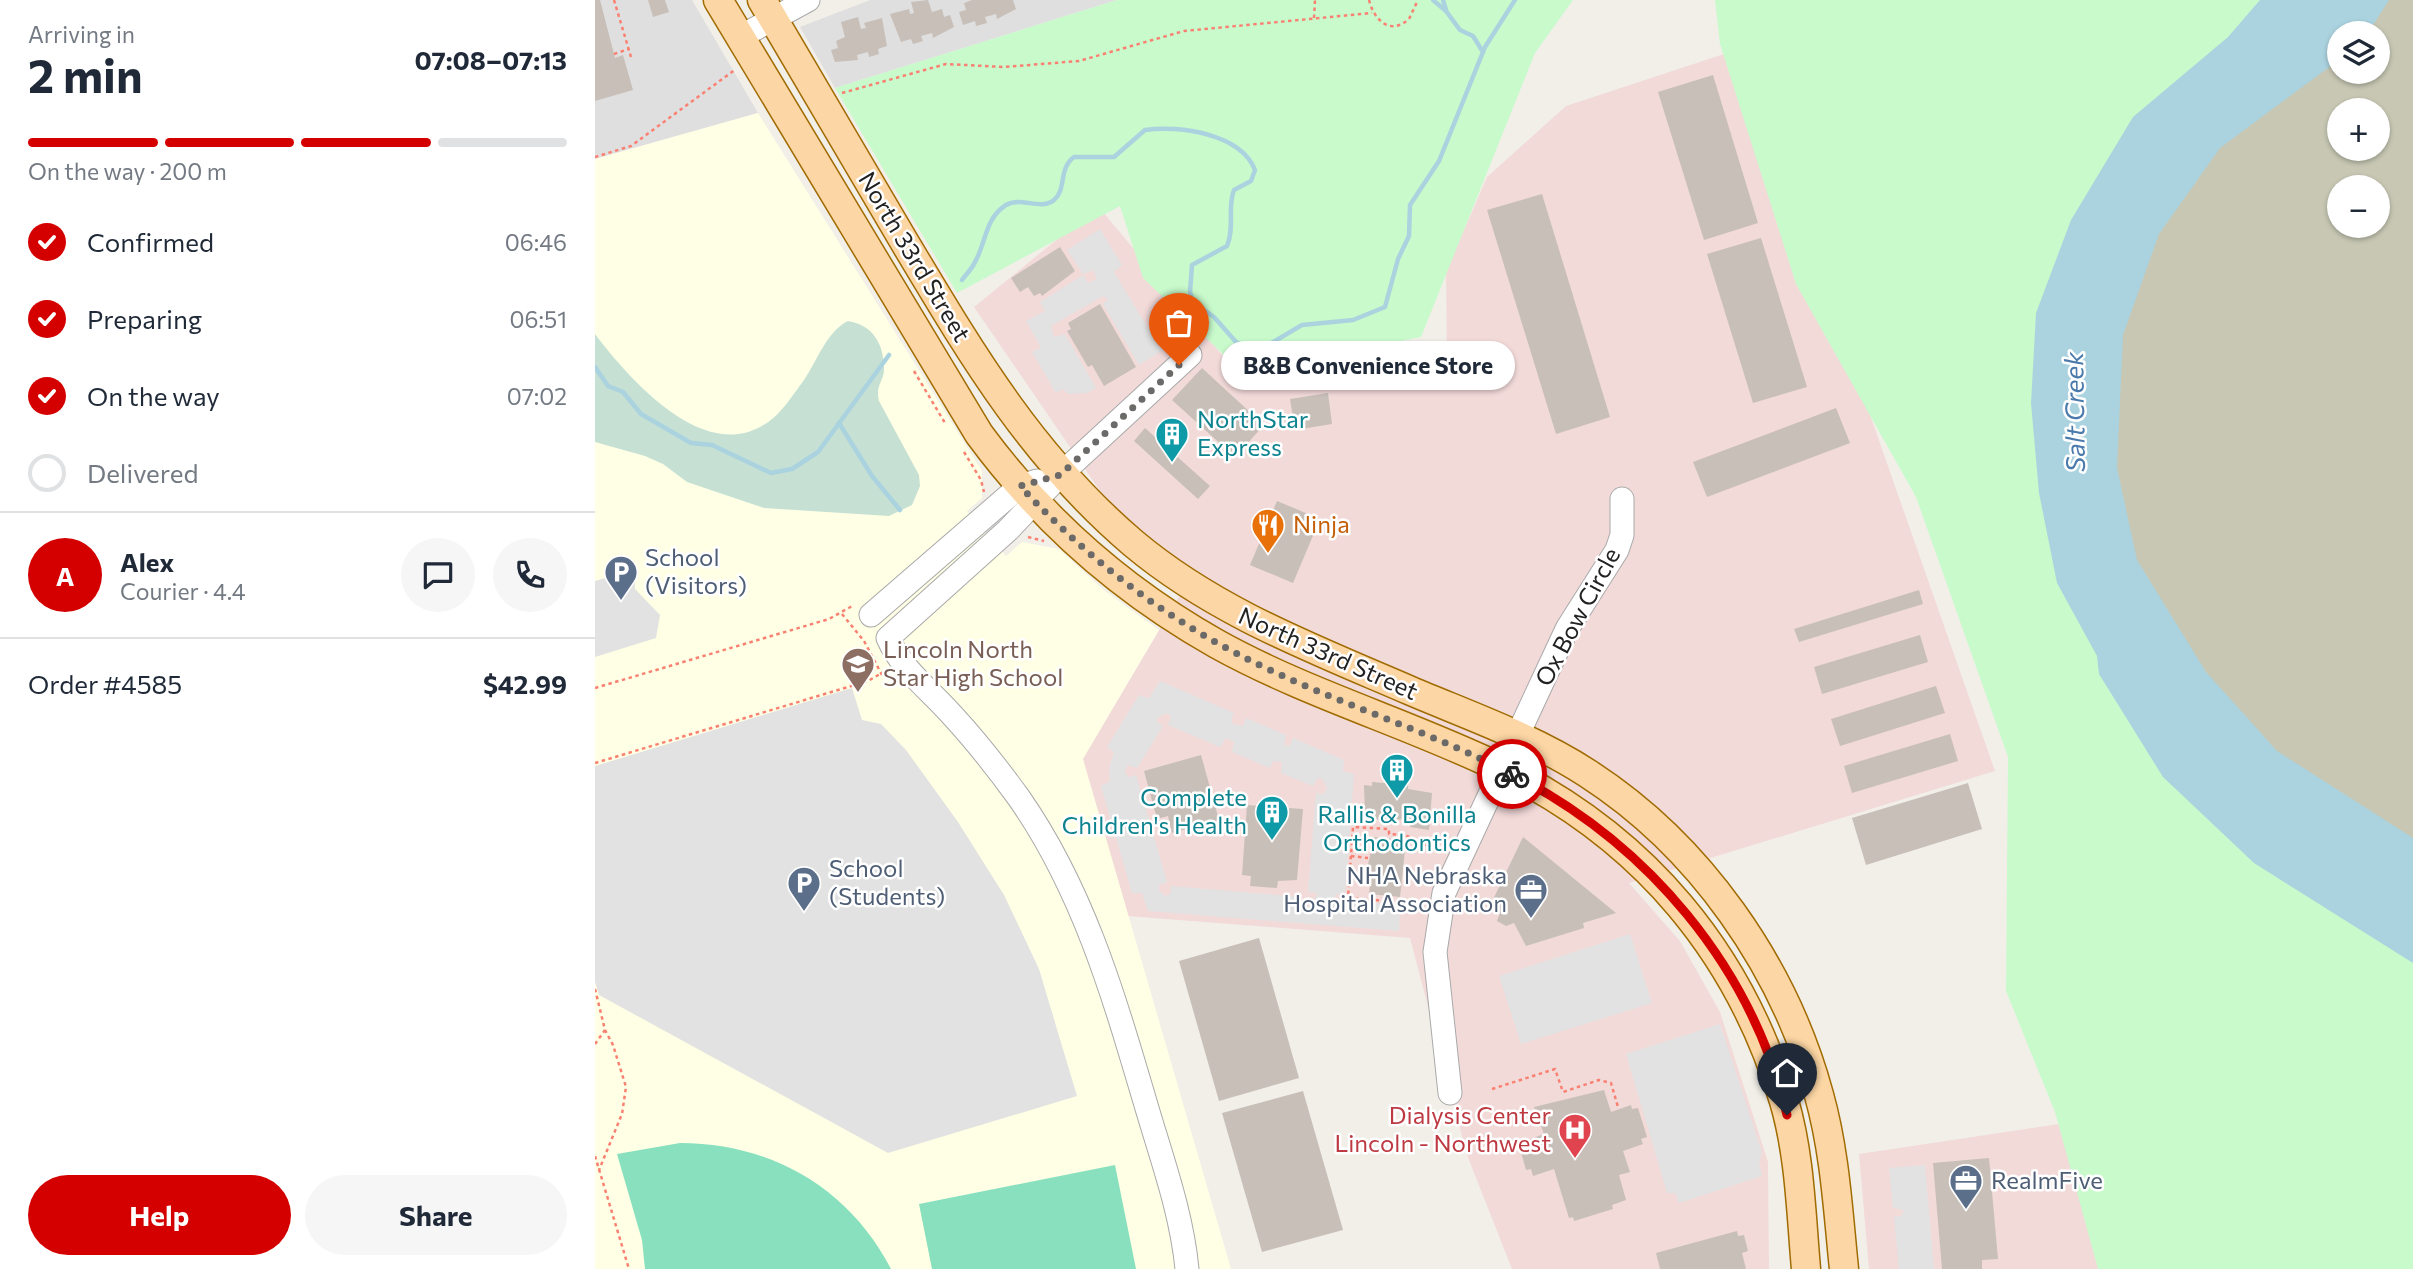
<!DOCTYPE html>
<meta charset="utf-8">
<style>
:root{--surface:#fff;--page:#f6f6f7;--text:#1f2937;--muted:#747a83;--line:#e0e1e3;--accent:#d40000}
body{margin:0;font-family:Commissioner,sans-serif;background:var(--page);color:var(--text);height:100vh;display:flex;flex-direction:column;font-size:26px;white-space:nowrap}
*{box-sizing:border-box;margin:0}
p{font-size:23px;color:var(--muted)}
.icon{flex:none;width:38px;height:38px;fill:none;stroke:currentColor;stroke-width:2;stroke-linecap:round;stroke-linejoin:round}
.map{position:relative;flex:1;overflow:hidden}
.details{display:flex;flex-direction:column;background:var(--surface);width:595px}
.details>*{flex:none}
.fabs{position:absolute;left:1732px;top:21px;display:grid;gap:14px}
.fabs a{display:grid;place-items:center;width:63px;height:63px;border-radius:50%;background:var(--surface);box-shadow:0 2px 5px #0004;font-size:35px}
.pin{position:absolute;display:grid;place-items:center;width:60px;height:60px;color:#fff;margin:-72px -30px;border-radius:50% 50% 50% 0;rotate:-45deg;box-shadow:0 0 7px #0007}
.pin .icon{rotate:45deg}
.courier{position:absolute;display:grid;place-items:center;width:70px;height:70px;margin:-35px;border:5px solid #d40000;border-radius:50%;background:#fff;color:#222;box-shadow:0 2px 9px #0007}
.bubble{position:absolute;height:49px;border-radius:24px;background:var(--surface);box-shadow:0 2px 5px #0004;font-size:23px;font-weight:700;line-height:49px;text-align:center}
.overview em{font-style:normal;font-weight:700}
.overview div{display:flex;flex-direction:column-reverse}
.overview{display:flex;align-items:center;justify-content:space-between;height:119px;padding:0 28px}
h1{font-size:46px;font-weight:700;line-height:52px}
.bar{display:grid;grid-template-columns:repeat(4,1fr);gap:10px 7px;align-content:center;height:84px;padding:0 28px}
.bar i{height:9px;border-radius:5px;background:var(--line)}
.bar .active{background:var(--accent)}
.bar p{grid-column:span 4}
.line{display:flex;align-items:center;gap:18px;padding:0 28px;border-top:2px solid var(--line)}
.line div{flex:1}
.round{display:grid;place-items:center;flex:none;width:74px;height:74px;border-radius:37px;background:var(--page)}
ol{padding:0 28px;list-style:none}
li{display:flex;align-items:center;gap:21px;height:77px}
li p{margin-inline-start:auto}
li .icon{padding:7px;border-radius:50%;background:var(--accent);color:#fff;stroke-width:4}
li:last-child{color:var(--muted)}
li i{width:38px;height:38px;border:4px solid var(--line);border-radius:50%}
.cta{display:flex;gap:14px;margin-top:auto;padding:14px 28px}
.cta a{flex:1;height:80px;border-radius:42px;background:var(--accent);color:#fff;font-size:28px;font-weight:700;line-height:80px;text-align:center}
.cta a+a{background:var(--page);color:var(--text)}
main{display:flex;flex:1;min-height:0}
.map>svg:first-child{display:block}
.residential{fill:#e0dfdf}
.commercial{fill:#f2dad9}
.education{fill:#ffffe5}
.construction{fill:#c7c7b4;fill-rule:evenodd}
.wetland{fill:#c6e0d4}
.park{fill:#c8facc}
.pitch{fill:#88e0be}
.parking{fill:#e2e2e2;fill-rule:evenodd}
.water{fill:#aad3df}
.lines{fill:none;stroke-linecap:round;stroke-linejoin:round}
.stream{stroke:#aad3df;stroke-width:4.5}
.building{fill:#c7bfb8}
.minor-casing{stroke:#a9a9a9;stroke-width:25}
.major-casing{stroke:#a06b00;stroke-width:31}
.path{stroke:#fa8072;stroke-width:2.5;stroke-dasharray:3.5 3.5;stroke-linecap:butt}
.minor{stroke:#fff;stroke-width:23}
.major{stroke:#fcd6a4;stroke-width:28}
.done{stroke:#6b6a68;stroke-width:7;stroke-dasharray:0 12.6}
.route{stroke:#d40000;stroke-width:9}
.labels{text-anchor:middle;stroke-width:5;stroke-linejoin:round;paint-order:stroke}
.street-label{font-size:24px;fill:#222;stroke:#fff}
.culture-label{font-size:24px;fill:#0d838f;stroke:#fff;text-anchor:start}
.food-label{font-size:24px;fill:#c56008;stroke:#fff;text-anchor:start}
.service-label{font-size:24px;fill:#4e5e75;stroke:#fff;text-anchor:start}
.education-label{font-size:24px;fill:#785e54;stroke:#fff;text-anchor:start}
.health-label{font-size:24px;fill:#be3a42;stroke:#fff;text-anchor:end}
.water-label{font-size:26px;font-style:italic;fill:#4a7aab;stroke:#fff}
</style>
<main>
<section class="details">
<div class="overview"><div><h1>2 min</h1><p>Arriving in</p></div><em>07:08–07:13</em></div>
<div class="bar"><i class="active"></i><i class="active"></i><i class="active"></i><i></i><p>On the way · 200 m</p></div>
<ol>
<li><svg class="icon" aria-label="check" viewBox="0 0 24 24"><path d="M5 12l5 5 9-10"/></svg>Confirmed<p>06:46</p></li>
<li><svg class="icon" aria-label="check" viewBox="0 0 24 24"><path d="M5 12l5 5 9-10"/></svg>Preparing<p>06:51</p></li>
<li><svg class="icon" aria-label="check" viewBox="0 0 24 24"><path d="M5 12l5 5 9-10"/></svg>On the way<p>07:02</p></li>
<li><i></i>Delivered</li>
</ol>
<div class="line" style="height:126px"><b class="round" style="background:var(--accent);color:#fff">A</b><div><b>Alex</b><p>Courier · 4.4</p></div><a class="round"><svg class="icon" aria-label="chat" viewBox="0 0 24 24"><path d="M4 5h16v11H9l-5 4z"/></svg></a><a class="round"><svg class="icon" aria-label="phone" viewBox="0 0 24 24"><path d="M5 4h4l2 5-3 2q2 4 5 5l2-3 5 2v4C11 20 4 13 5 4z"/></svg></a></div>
<div class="line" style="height:91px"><div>Order #4585</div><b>$42.99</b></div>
<div class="cta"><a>Help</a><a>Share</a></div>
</section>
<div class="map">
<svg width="1818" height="1269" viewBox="0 0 1818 1269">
<rect width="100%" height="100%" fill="#f2efe9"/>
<g class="residential">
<path d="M0 0H97L163 113 0 159Z"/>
<path d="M275 0H522L240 88 205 27Z"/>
</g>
<g class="commercial">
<path d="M1135 52 1274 412 1400 771 1034 883 1085 941 1125 1012 1173 1162 1174 1269H917L872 1155 815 938 532 916 487 759 599 572 514 504 379 307 503 206 652 385 852 362 851 272 892 177 971 106Z"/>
<path d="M1504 1118 1554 1269H1274L1264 1154Z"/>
</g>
<path class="education" d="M163 113 387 471V498L372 511 411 556 427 542 464 549 510 591 564 630 488 759 636 1269H0V159Z"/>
<path class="construction" d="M1744 0H1818V888L1566 669 1486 443 1540 214ZM1745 33H1783V72H1745ZM1745 110H1783V149H1745ZM1745 187H1783V226H1745Z"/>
<path class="wetland" d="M253 321C278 325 289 344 289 369 289 382 280 384 284 401L324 475 325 486 317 505 294 516 169 508 92 482 68 464 50 456 0 442V334C32 376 104 460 165 427 184 418 197 396 209 380 222 361 232 331 253 321Z"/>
<g class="park">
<path d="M522 0H978L940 53 826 337 648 373 548 278 525 206 362 293 240 88Z"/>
<path d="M1120 0H1744L1589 142 1487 361 1566 669 1818 888V1269H1503L1460 1112 1411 991 1413 757 1321 497 1201 284 1125 44Z"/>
</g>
<g class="pitch">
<path d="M85 1143C176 1143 254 1188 296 1269H50L47 1240 22 1154Z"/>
<path d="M520 1165 541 1269H337L324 1204Z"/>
</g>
<g class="parking">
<path d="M505 229 527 265 519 272 567 351 544 365 508 304 513 299 508 296 456 326 459 337 470 334 501 388 492 393 473 394 468 389 461 393 437 352 445 348 444 344 431 321 450 311 445 302 488 275 493 283 502 279 498 270 488 274 472 250Z"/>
<path d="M40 569V589L65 615 61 638 0 657V581Z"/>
<path d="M565 681 639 713 636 720 638 724 648 726 651 718 691 735 689 745 695 746 698 738 749 760 748 771 759 774 750 894H741L739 899 744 908 753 911 756 901 805 905 804 931 553 911 547 893H537L506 786 515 781 514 768 519 752 512 747 544 695 554 698ZM572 713 576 717 573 725 625 747 631 738 639 742 637 752 675 768 678 761 687 762 686 773 718 786 723 778 727 779 732 787 729 794 721 793 713 892 722 893 717 906 707 907 706 897 576 886 575 894 570 896 564 890V885L572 882 541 775 533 777 530 771 533 765 542 768 568 726 562 722V718Z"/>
<path d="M257 688 267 720 286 724 311 750 363 822 409 895 444 969 482 1096 293 1153 4 995 0 982V766Z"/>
<path d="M1035 934 1057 1003 926 1044 904 976Z"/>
<path d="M1125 1024 1167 1152 1164 1163 1167 1176 1084 1203 1080 1193H1072L1031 1054Z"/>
<path d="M1330 1165 1339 1269H1304L1299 1217 1306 1216 1309 1210 1298 1208 1294 1168Z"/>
</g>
<path class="water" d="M1665 0H1794L1773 33H1745V59L1625 148 1564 234 1528 335 1522 468 1542 560 1611 672 1682 751 1818 838V963L1659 863 1568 777 1504 674 1502 656 1462 583 1444 493 1436 403 1441 313 1476 220 1538 117 1633 37Z"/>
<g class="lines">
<g class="stream">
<path d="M838 0 851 11 865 30 878 36 888 52"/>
<path d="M848 0 851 10"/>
<path d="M367 280C371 274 377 269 380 262 391 243 390 218 411 205 426 196 446 211 459 200 472 189 463 169 479 157H519L550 130C585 125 646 134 660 170L656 181 639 190C632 207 640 228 632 246L597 265 595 292 598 302 619 317 641 342 661 352 707 325 758 320 790 307 803 259 814 236 815 205 844 161 890 47 920 0"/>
<path d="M0 367 13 386 28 392 46 414 96 443 117 445 176 473 197 469 223 452 294 355"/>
<path d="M244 423 277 476 305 510"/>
</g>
</g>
<g class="building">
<path d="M0 0H5L20 58 28 55 38 90 0 101Z"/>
<path d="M53 0H70L74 12 58 17Z"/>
<path d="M333 0 337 12 347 9 349 17 355 15 359 27 338 38 337 33 326 36 328 41 318 44 316 39 306 42 295 14 314 9 315 14 319 13 316 2Z"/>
<path d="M377 0H418L421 9 402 19 401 14 390 17 392 23 381 26 380 21 368 25 364 12 371 10 369 3Z"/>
<path d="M263 17 266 29 271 28 269 23 287 18 292 46 283 49 284 54 274 57 273 52 262 55 263 60 240 62 236 50 243 48 241 41 250 37 246 22Z"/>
<path d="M1118 75 1163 223 1109 240 1063 92Z"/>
<path d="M947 194 1015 417 961 434 892 210Z"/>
<path d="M1166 238 1212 387 1158 403 1112 254Z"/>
<path d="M465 247 480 271 447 296 445 293 439 296 433 287 425 292 416 278Z"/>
<path d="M505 304 541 367 509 386 497 365 493 367 472 331 476 329 473 323Z"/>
<path d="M607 368 669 425 640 457 577 400Z"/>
<path d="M733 393 737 424 700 430 695 399Z"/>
<path d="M1241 408 1255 443 1112 497 1098 462Z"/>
<path d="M550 428 615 486 603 499 539 441Z"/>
<path d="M682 501 725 519 698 583 655 565Z"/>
<path d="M1324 590 1328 604 1204 642 1199 629Z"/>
<path d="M1325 635 1333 662 1227 694 1219 667Z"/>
<path d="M1341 686 1350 713 1245 746 1236 719Z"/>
<path d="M1355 734 1363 761 1257 793 1249 766Z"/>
<path d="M606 755 624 820 577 833 573 816 562 819 549 771Z"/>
<path d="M777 782 813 785V789L837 793 834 830 815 827V820L797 819V823L770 817 769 785 777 786Z"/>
<path d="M1373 783 1387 829 1271 865 1257 818Z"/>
<path d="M652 805 708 809 702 880 683 881 682 888 655 886 656 876 647 875Z"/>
<path d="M779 837 811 840 805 897 774 894 776 874H771Z"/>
<path d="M928 837 1021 913 988 923 989 928 931 946 919 923 911 926 902 921 905 913 893 910Z"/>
<path d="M664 938 704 1078 624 1101 584 961Z"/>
<path d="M1009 1090 1016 1112 1036 1105 1037 1109 1043 1108 1052 1137 1046 1139 1048 1144 1028 1151 1035 1172 1024 1175 1031 1200 1017 1205 1018 1209 979 1221 978 1217 974 1218 959 1169 938 1176 936 1169 931 1170 926 1152 930 1151 927 1142 949 1134 939 1107Z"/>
<path d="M708 1091 748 1230 667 1252 627 1113Z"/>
<path d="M1394 1158 1403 1259 1387 1260V1269H1347L1338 1163Z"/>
<path d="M1142 1231 1143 1236 1149 1235 1153 1251 1147 1253 1151 1269H1065L1061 1253Z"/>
</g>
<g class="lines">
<defs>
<g id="minor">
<path d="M145 37 213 0"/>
<path d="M276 615 425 486 442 481"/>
<path d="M855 1093 840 952 849 893 972 629 1022 550 1027 535V499"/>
<path d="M592 1269C587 1216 569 1165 554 1115 521 1004 491 894 424 798 403 769 381 741 357 715 335 690 307 670 293 638L413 530 465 475 595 355"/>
</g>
<g id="major">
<path d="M123 0 384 434C448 521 528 591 622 644 714 695 816 724 910 770 1049 839 1144 952 1189 1101 1205 1155 1206 1213 1211 1269"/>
<path d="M167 0C215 81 263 162 310 243 377 355 437 457 538 543 620 612 719 649 816 691 875 716 938 738 992 773 1104 845 1189 966 1224 1095 1240 1152 1243 1211 1249 1269"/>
</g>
</defs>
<use href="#minor" class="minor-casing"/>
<use href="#major" class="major-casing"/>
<g class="path">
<path d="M19 0 36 57"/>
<path d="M774 0C779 20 795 36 814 19L823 0"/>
<path d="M719 18 720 0"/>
<path d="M19 54 34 49"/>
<path d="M247 93 351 64 409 67 484 61 589 31 777 13"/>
<path d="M0 157 36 146 141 69"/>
<path d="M319 371 350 423"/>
<path d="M369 452 386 480 389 492"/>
<path d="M433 537 449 541"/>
<path d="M247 614 269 641 287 675"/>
<path d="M0 688 234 619 259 605"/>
<path d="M0 763 273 681 292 670"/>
<path d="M756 856 773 858"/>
<path d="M805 902 753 898 758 827 794 829V834L810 835 847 852"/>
<path d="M0 989 10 1030 18 1045 31 1087 27 1114 4 1170"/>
<path d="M0 1044 10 1030"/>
<path d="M897 1089 960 1069 968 1092 1004 1080 1016 1083 1023 1107"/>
<path d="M0 1156 34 1269"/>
</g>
<use href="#minor" class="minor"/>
<use href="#major" class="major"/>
</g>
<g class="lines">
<path class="done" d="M584 365 465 475 425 486C500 566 578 625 677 671 756 708 840 734 917 774"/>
<path class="route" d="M917 774C1052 843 1157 966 1192 1115"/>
</g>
<defs>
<symbol id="building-pin" viewBox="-11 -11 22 30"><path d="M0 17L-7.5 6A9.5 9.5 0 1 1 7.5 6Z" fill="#0f9aa8" stroke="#fff"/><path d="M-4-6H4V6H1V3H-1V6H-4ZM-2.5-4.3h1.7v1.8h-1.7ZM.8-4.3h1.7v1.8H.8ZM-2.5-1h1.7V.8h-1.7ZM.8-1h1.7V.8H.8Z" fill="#fff"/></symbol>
<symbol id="restaurant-pin" viewBox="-11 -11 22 30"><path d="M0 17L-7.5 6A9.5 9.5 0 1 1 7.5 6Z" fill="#e8710a" stroke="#fff"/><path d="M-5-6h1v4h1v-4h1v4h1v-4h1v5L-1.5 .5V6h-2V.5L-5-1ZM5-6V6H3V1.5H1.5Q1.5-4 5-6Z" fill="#fff"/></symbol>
<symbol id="parking-pin" viewBox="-11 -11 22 30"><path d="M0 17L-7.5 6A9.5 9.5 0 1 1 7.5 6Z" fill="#5c6f8a" stroke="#fff"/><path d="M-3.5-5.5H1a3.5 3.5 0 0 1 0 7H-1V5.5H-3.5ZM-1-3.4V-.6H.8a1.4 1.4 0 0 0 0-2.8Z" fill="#fff"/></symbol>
<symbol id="school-pin" viewBox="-11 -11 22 30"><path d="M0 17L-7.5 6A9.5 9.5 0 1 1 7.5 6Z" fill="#8d6e63" stroke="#fff"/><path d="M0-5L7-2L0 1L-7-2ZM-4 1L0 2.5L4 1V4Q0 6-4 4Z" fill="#fff"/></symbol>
<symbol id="office-pin" viewBox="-11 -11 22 30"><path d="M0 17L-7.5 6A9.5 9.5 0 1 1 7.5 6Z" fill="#5c6f8a" stroke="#fff"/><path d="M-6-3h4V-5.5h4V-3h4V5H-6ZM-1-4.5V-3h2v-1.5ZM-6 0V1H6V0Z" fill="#fff"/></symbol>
<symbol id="hospital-pin" viewBox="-11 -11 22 30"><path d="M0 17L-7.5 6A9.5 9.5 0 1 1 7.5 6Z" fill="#e0444e" stroke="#fff"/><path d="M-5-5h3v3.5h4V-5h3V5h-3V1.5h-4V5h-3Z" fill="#fff"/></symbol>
</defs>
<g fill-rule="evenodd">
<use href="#building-pin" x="558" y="415" width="38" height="52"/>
<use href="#restaurant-pin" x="654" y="506" width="38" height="52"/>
<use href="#parking-pin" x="7" y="553" width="38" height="52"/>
<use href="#school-pin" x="244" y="645" width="38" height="52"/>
<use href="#building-pin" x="783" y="751" width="38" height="52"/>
<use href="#building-pin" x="658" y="793" width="38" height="52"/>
<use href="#parking-pin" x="190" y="864" width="38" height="52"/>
<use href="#office-pin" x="917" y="871" width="38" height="52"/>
<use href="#hospital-pin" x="961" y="1111" width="38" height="52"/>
<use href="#office-pin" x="1352" y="1162" width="38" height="52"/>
</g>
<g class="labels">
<g class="street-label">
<text transform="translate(319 257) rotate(59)" y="8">North 33rd Street</text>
<text transform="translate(983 617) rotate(-62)" y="8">Ox Bow Circle</text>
<text transform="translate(733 654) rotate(24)" y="8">North 33rd Street</text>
</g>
<g class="culture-label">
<text x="602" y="428">NorthStar<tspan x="602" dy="28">Express</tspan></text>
<text x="652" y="806" text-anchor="end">Complete<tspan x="652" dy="28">Children's Health</tspan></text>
<text x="802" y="823" text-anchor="middle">Rallis &amp; Bonilla<tspan x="802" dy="28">Orthodontics</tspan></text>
</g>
<g class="food-label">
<text x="698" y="533">Ninja</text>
</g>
<g class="service-label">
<text x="50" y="566">School<tspan x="50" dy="28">(Visitors)</tspan></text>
<text x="234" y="877">School<tspan x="234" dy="28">(Students)</tspan></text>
<text x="912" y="884" text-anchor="end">NHA Nebraska<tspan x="912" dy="28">Hospital Association</tspan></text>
<text x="1396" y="1189">RealmFive</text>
</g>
<g class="education-label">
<text x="288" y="658">Lincoln North<tspan x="288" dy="28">Star High School</tspan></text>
</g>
<g class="health-label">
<text x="956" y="1124">Dialysis Center<tspan x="956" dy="28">Lincoln - Northwest</tspan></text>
</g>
<g class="water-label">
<text transform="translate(1480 412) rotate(-91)" y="9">Salt Creek</text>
</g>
</g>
</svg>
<div class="fabs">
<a><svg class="icon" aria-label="layers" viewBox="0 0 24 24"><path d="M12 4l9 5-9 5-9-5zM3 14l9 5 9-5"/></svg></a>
<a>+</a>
<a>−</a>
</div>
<div class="pin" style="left:584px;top:365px;background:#ea580c"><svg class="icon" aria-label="bag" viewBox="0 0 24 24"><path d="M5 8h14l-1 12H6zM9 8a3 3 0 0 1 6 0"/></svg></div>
<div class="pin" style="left:1192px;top:1115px;background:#1f2937"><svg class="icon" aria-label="home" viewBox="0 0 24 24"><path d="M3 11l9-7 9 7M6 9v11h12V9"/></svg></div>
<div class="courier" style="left:917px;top:774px"><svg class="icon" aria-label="bike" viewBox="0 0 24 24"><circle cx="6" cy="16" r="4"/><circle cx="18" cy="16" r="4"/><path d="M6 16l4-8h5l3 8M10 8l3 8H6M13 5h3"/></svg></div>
<div class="bubble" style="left:626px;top:341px;width:294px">B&amp;B Convenience Store</div>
</div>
</main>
